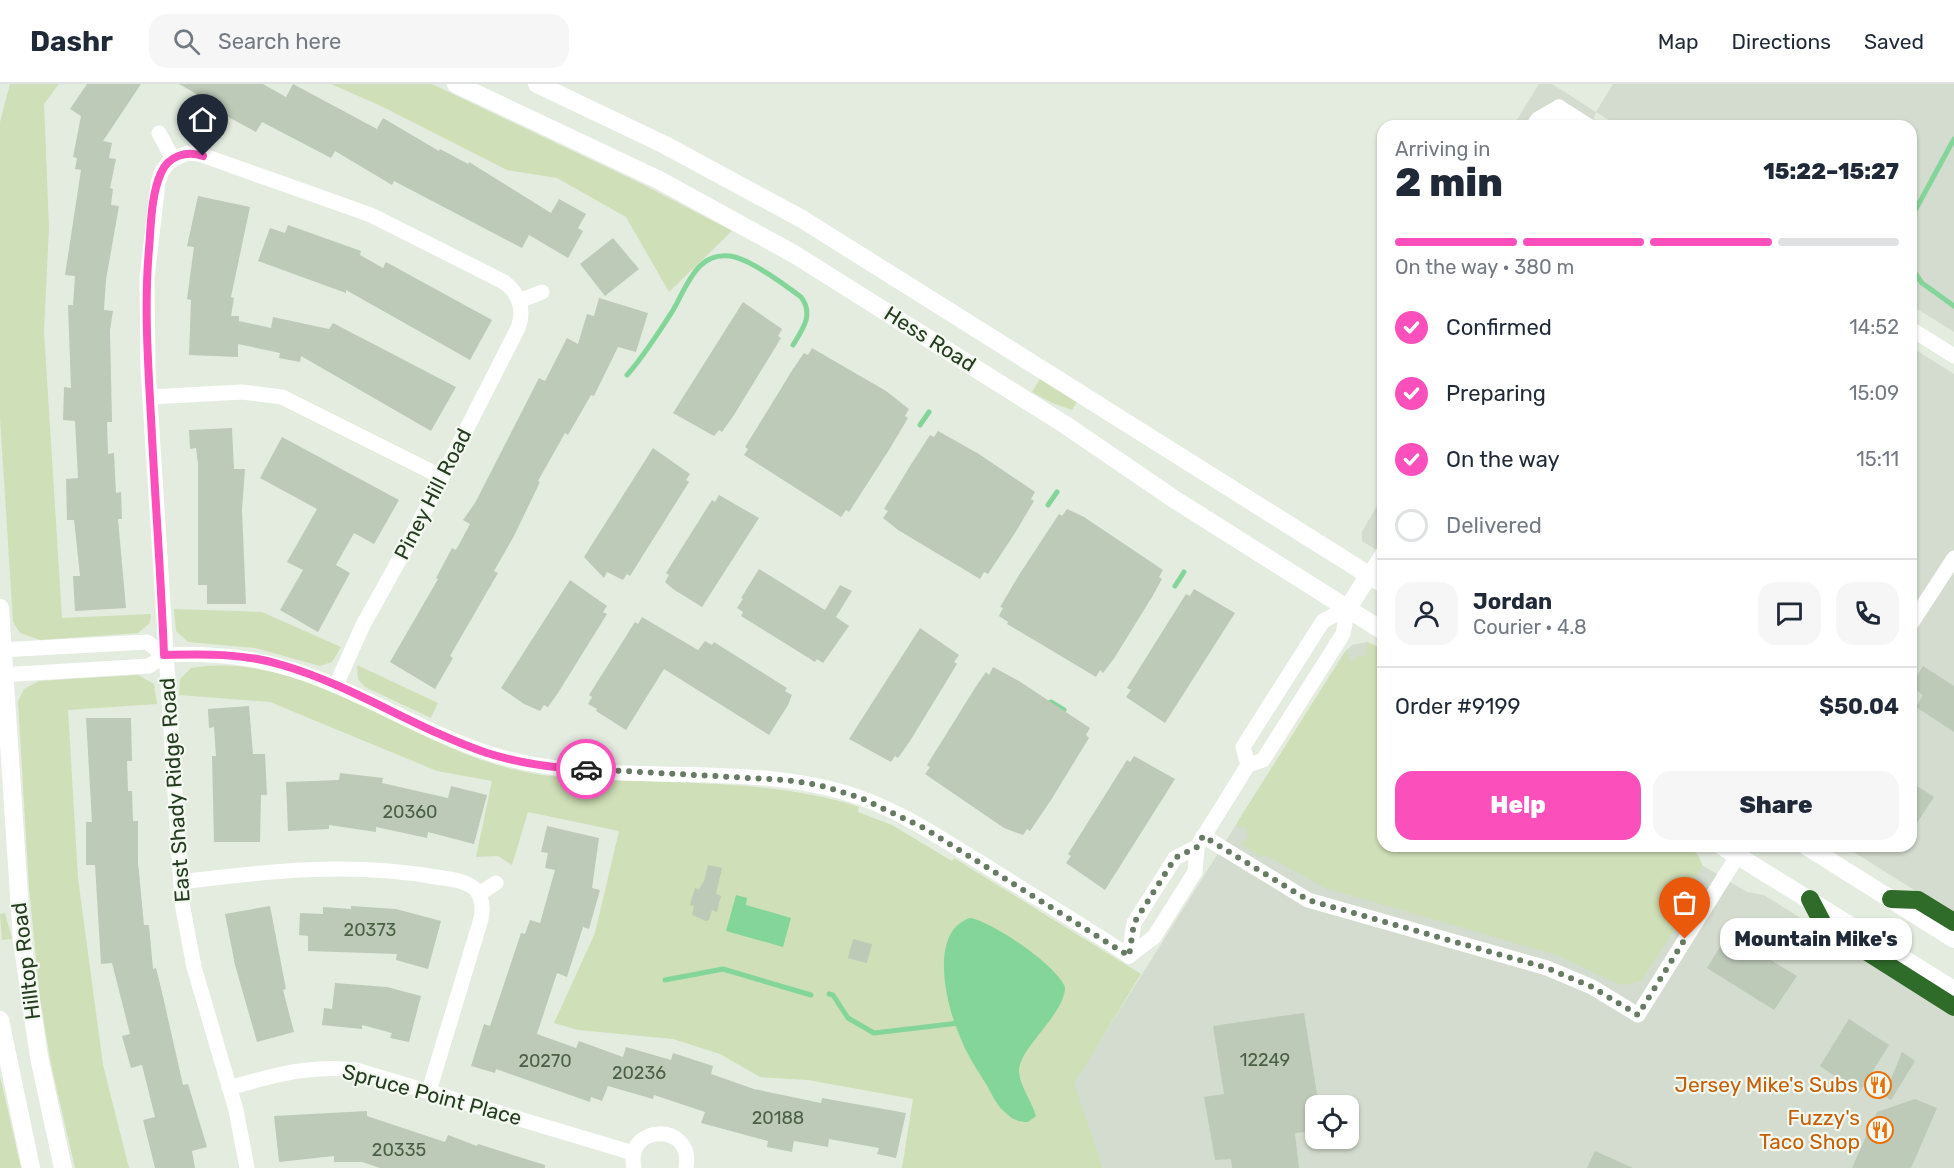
<!DOCTYPE html>
<meta charset="utf-8">
<style>
:root{--surface:#fff;--page:#f6f6f7;--text:#1f2937;--muted:#747a83;--line:#e0e1e3;--accent:#fb4fbb}
body{margin:0;font-family:Rubik,sans-serif;background:var(--page);color:var(--text);height:100vh;display:flex;flex-direction:column;font-size:22px;white-space:nowrap}
*{box-sizing:border-box;margin:0}
p{font-size:20px;color:var(--muted)}
.icon{flex:none;width:33px;height:33px;fill:none;stroke:currentColor;stroke-width:2;stroke-linecap:round;stroke-linejoin:round}
.map{position:relative;flex:1;overflow:hidden}
.drawer{position:absolute;left:1377px;top:36px;width:540px;height:732px;display:flex;flex-direction:column;background:var(--surface);border-radius:18px;box-shadow:0 2px 4px #0004}
.drawer>*{flex:none}
.buttons{position:absolute;left:1305px;top:1011px;display:grid;gap:12px}
.buttons a{display:grid;place-items:center;width:54px;height:54px;border-radius:12px;background:var(--surface);box-shadow:0 2px 4px #0004;font-size:30px}
.pin{position:absolute;display:grid;place-items:center;width:51px;height:51px;color:#fff;margin:-62px -26px;border-radius:50% 50% 50% 0;rotate:-45deg;box-shadow:0 0 6px #0007}
.pin .icon{rotate:45deg}
.courier{position:absolute;display:grid;place-items:center;width:60px;height:60px;margin:-30px;border:4px solid #fb4fbb;border-radius:50%;background:#fff;color:#222;box-shadow:0 2px 8px #0007}
.bubble{position:absolute;height:42px;border-radius:18px;background:var(--surface);box-shadow:0 2px 4px #0004;font-size:20px;font-weight:800;line-height:42px;text-align:center}
.overview em{font-style:normal;font-weight:800}
.overview div{display:flex;flex-direction:column-reverse}
.overview{display:flex;align-items:center;justify-content:space-between;height:102px;padding:0 18px}
h1{font-size:39px;font-weight:800;line-height:45px}
.bar{display:grid;grid-template-columns:repeat(4,1fr);gap:9px 6px;align-content:center;height:72px;padding:0 18px}
.bar i{height:8px;border-radius:4px;background:var(--line)}
.bar .on{background:var(--accent)}
.bar p{grid-column:span 4}
.line{display:flex;align-items:center;gap:15px;padding:0 18px;border-top:2px solid var(--line)}
.line div{flex:1}
.round{display:grid;place-items:center;flex:none;width:63px;height:63px;border-radius:18px;background:var(--page)}
ol{padding:0 18px;list-style:none}
li{display:flex;align-items:center;gap:18px;height:66px}
li p{margin-inline-start:auto}
li .icon{padding:6px;border-radius:50%;background:var(--accent);color:#fff;stroke-width:4}
li:last-child{color:var(--muted)}
li i{width:33px;height:33px;border:3px solid var(--line);border-radius:50%}
.cta{display:flex;gap:12px;margin-top:auto;padding:12px 18px}
.cta a{flex:1;height:69px;border-radius:18px;background:var(--accent);color:#fff;font-size:24px;font-weight:800;line-height:69px;text-align:center}
.cta a+a{background:var(--page);color:var(--text)}
header{display:flex;align-items:center;gap:36px;box-sizing:border-box;height:84px;padding:0 30px;background:var(--surface);border-bottom:2px solid var(--line)}
header strong{font-size:28px}
nav{display:flex;gap:33px;margin-inline-start:auto;font-size:21px}
.search{width:420px;height:54px;background:var(--page);display:flex;align-items:center;gap:15px;box-sizing:border-box;padding:0 21px;border-radius:18px;color:var(--muted);font-size:22px}
.map>svg:first-child{display:block}
.built{fill:#d3dcce;fill-rule:evenodd}
.green{fill:#cfdfb7}
.water{fill:#84d59a}
.lines{fill:none;stroke-linecap:round;stroke-linejoin:round}
.stream{stroke:#84d59a;stroke-width:5}
.building{fill:#bdcab8}
.street{stroke:#fff;stroke-width:15}
.secondary{stroke:#fff;stroke-width:18}
.highway{stroke:#2f6b29;stroke-width:18}
.done{stroke:#677a63;stroke-width:6;stroke-dasharray:0 10.8}
.route{stroke:#fb4fbb;stroke-width:8}
.labels{text-anchor:middle;stroke-width:4.5;stroke-linejoin:round;paint-order:stroke}
.number-label{font-size:18px;fill:#4a6045}
.street-label{font-size:21px;fill:#243d1f;stroke:#f3f8f0}
.food-label{font-size:21px;fill:#c56008;stroke:#f3f8f0;text-anchor:end}
</style>
<header>
<strong>Dashr</strong>
<div class="search"><svg class="icon" aria-label="search" viewBox="0 0 24 24"><circle cx="10" cy="10" r="6"/><path d="M15 15l6 6"/></svg>Search here</div>
<nav><a>Map</a><a>Directions</a><a>Saved</a></nav>
</header>
<div class="map">
<svg width="1954" height="1084" viewBox="0 0 1954 1084">
<rect width="100%" height="100%" fill="#e4ece0"/>
<g class="built">
<path d="M1539 0H1552L1596 28 1613 0H1954V248L1911 221V42H1618L1596 28 1591 42H1513Z"/>
<path d="M1911 263 1954 290V831L1844 762H1911Z"/>
<path d="M1383 411V470L1362 457V448Z"/>
<path d="M1367 558 1383 565V762H1687L1698 771 1702 781 1747 808 1764 811 1954 931V1084H1103L1073 1000 1344 569 1352 561ZM1316 1022H1348V1054H1316Z"/>
</g>
<g class="green">
<path d="M10 0H59L44 20 49 143 44 247 62 534 151 530 150 539 138 549 40 556 20 549 13 538 0 333V38Z"/>
<path d="M331 0H432L640 99 732 147 669 208 626 133 557 94 507 86 381 22Z"/>
<path d="M1040 295 1077 318 1072 326 1052 319 1032 308Z"/>
<path d="M174 525 262 528 341 563 332 578 320 582 255 564 188 558 176 547Z"/>
<path d="M1367 558 1383 565V762H1687L1698 771 1702 781 1696 793 1692 818 1642 896 1628 901 1618 900 1557 871 1325 804 1264 770 1261 773 1241 760 1248 754 1246 744 1237 742 1238 737 1347 565 1350 578 1358 572H1366Z"/>
<path d="M357 581 438 619 431 634 365 603 358 595Z"/>
<path d="M191 584C304 565 407 660 512 685 548 694 584 695 620 696 701 700 782 698 859 723L858 728 892 741 952 777 954 774 1141 890 1074 1000 1103 1084H902L913 1015 808 996 760 993 720 970 673 955 578 946 554 939 595 849 619 747 528 728 512 781 498 772 476 773 492 697 437 687 270 618 179 611 180 595Z"/>
<path d="M138 591 154 600 157 620 68 626 78 794 103 981 129 1084H75L51 980 40 914 29 803 18 617 24 605 39 597Z"/>
<path d="M5 829 12 855 2 856 0 830Z"/>
<path d="M0 992 21 1084H0Z"/>
</g>
<g class="water">
<path d="M736 811 747 814 746 821 791 834 783 863 726 847Z"/>
<path d="M970 834C992 837 1057 882 1065 903 1065 931 1018 964 1019 988 1020 1003 1032 1017 1036 1032L1028 1038C1020 1038 1013 1036 1007 1030 997 1023 992 1010 986 1000 977 985 967 971 961 955 947 925 927 848 970 834Z"/>
</g>
<g class="lines">
<g class="stream">
<path d="M1911 134 1954 55"/>
<path d="M1911 183 1922 199 1954 222"/>
<path d="M627 291C644 272 658 249 672 228 687 203 697 164 735 173 754 178 785 201 801 213 814 230 803 245 793 261"/>
<path d="M920 341 929 328"/>
<path d="M1048 421 1057 408"/>
<path d="M1175 502 1184 488"/>
<path d="M1045 620 1051 618 1064 626"/>
<path d="M665 896 723 885 811 911"/>
<path d="M829 910 833 911 848 934 874 949 959 939"/>
</g>
</g>
<g class="building">
<path d="M87 0H141L103 57 112 59 109 74 116 75 110 104 113 105 111 121 119 122 106 196 104 226 113 227 110 246 112 338H107L108 370 114 369 116 409 121 408 122 435H118L126 524 75 527 73 492H80L74 436H67L66 395 78 394 75 337 63 336 64 303 71 304 68 221H73L75 192 65 191 81 86 75 85 77 74 73 73 81 32 70 25Z"/>
<path d="M179 0H263L286 13 293 0 377 45 383 34 439 67 440 65 468 80 469 78 551 129 559 115 586 130 578 144 583 147 568 174 529 151 522 164 394 97 392 101 335 67 331 74 262 38 256 48 195 15 198 11Z"/>
<path d="M198 112 250 123 231 213 234 214 231 232H239V237L271 244 273 233 329 245 333 239 456 303 431 347 301 272 300 278 279 274 280 269 238 260V273L189 271 191 216 187 215 194 163 187 162Z"/>
<path d="M288 141 361 167 360 171 383 184 386 178 492 236 470 276 346 206V209L258 177 270 144 285 149Z"/>
<path d="M613 154 639 185 605 212 580 180Z"/>
<path d="M599 214 648 229 636 268 618 263 594 312 591 311 568 351 565 349 538 397 540 398 514 452 494 487 498 489 450 572 453 574 435 605 390 578 438 495 436 494 452 464 456 466 470 440 463 436 475 419 539 294 545 297 567 254 578 260 587 230 594 232Z"/>
<path d="M743 218 782 245 778 252 781 254 734 331 722 348 719 346 714 352 673 329Z"/>
<path d="M812 264 886 307 909 325 905 332 908 334 889 366 849 428 846 426 841 433 744 371 748 365 745 363 793 285 804 269 808 271Z"/>
<path d="M232 344 234 385H245L242 426 246 520H207V501H198V380L196 364 190 365 189 346Z"/>
<path d="M938 347 979 370 1035 408 1031 415 1034 417 1015 449 988 490 984 488 980 495 898 446 883 434 888 427 884 425 910 382 930 351 934 353Z"/>
<path d="M282 353 399 416 374 460 354 449 336 481 350 489 318 548 280 526 303 486 287 478 317 425 260 394Z"/>
<path d="M653 364 690 390 686 396 689 398 630 492 627 490 623 496 607 488 604 494 584 473Z"/>
<path d="M719 411 759 434 702 523 673 505 665 498 669 491 666 489 712 416 715 418Z"/>
<path d="M1067 425 1084 433 1163 486 1159 493 1162 495 1152 513 1115 573 1103 589 1100 586 1096 593 1007 540 1008 538 999 532 1003 524 1000 523 1019 491 1059 430 1062 432Z"/>
<path d="M759 485 825 526 840 501 852 507 836 533 849 542 823 579 817 575 815 578 741 532 743 528 737 524 743 515 741 514Z"/>
<path d="M570 496 607 522 603 528 607 530 558 609 548 623 544 621 540 627 524 620 501 604Z"/>
<path d="M1194 505 1235 529 1165 639 1126 613 1131 606 1127 604 1186 510 1190 512Z"/>
<path d="M642 533 698 566 705 557 712 561 714 558 787 604 785 607 792 611 788 621 769 651 664 585 626 646 596 627 597 625 588 620 592 613 589 611 635 538 638 540Z"/>
<path d="M920 544 959 571 954 578 957 580 910 657 898 674 895 672 891 678 849 655Z"/>
<path d="M1923 582 1954 602V648L1916 623 1923 611 1911 602Z"/>
<path d="M993 583 1019 597 1090 644 1086 651 1089 654 1051 716 1030 747 1027 745 1023 751 1004 744 925 690 930 683 927 681 975 604 986 588 989 591Z"/>
<path d="M249 622 253 670H265L267 711H261L260 758H214L212 672H216L214 643 209 644 208 625Z"/>
<path d="M86 634H131L132 677H127L128 707H132L133 737H138V778L144 841H149L153 885 156 884 162 908 183 1001 188 1000 207 1063 192 1067 195 1084H155L143 1036 155 1033 142 981 131 984 122 952 130 950 112 879 101 880 95 781H86V738H92Z"/>
<path d="M1134 672 1175 695 1105 806 1066 779 1071 772 1068 770 1127 676 1130 678Z"/>
<path d="M340 689 383 694 382 699 448 714 451 702 487 711 474 760 428 748 427 754 376 743V748L329 741V745L288 747 286 698 339 696Z"/>
<path d="M1911 698 1934 713 1911 748Z"/>
<path d="M547 742 599 754 592 804 600 806 589 845 583 843 567 893 557 889 537 950 576 964 579 957 623 973 626 963 671 976 673 969 713 982 711 990 754 1005 821 1019 822 1014 906 1029 896 1074 877 1070 879 1064 829 1055 828 1063 794 1057 792 1068 767 1063 768 1057 701 1039 705 1028 654 1011 653 1015 608 1002 602 1017 591 1013 590 1018 496 985 495 989 471 982 484 940 490 942 521 849 525 850 530 836 540 839 555 786 545 784 548 769 541 768Z"/>
<path d="M708 781 722 784 716 810 721 812 717 828 712 826 709 836 706 837 692 831 694 822 690 821 695 804 699 805 704 797Z"/>
<path d="M270 822 286 905 283 906 294 948 257 958 235 881 225 830Z"/>
<path d="M351 822 396 825 441 837 428 885 396 876 397 870 308 867V852L299 851 300 829 323 830V823L351 825Z"/>
<path d="M1728 850 1797 892 1774 926 1707 884Z"/>
<path d="M853 855 872 860 867 879 848 874Z"/>
<path d="M335 899 387 903 421 912 409 958 390 954 392 949 362 941V945L322 941 324 924 332 925Z"/>
<path d="M1304 929 1319 1022H1316V1047L1295 1049 1299 1084H1232L1231 1075 1215 1076 1204 1013 1224 1010 1213 942Z"/>
<path d="M1849 935 1889 961 1859 1009 1820 982Z"/>
<path d="M1902 968 1915 977 1891 1016 1884 1012Z"/>
<path d="M1915 1015 1937 1024 1911 1084H1852L1877 1028Z"/>
<path d="M367 1027V1032L445 1058 448 1051 477 1062 478 1060 545 1081V1084H380L362 1078H334V1072L279 1078 274 1032Z"/>
<path d="M1595 1067 1633 1084H1587Z"/>
</g>
<g class="lines">
<g class="street">
<path d="M1559 23 1589 42"/>
<path d="M1533 42 1538 35 1559 23"/>
<path d="M1559 42V23"/>
<path d="M159 49 173 75"/>
<path d="M519 217 542 208"/>
<path d="M1911 245 1954 272"/>
<path d="M150 313 242 308 282 313 442 393"/>
<path d="M1369 491 1383 469"/>
<path d="M1911 540 1954 474"/>
<path d="M0 566 147 558 164 571"/>
<path d="M0 591 149 582C169 567 184 570 208 571 319 575 386 634 485 668 605 709 740 671 861 714 906 730 945 757 986 782 1033 812 1082 841 1129 872"/>
<path d="M1248 681 1243 663 1323 537 1348 524"/>
<path d="M1203 752 1308 816 1547 884 1592 903 1638 931 1738 771"/>
<path d="M181 798C267 787 350 778 436 793 449 795 465 796 475 805 483 813 483 824 481 835L429 1007"/>
<path d="M479 810 496 799"/>
<path d="M1129 872 1154 853 1195 788 1197 763 1248 681 1263 676 1343 550 1348 524"/>
<path d="M1129 872 1134 839 1175 774 1197 763"/>
<path d="M229 1004C271 992 311 980 356 986L633 1069"/>
<path d="M247 1084 236 1026 194 883 182 819 148 284 147 194 158 99 162 87 170 77 187 69 199 70 371 131 504 198C519 209 525 226 518 244L407 462 363 541 336 601"/>
<path d="M634 1084C624 1039 695 1038 686 1084"/>
</g>
<g class="secondary">
<path d="M456 0 659 96 794 170 1064 340 1174 415 1383 547"/>
<path d="M537 0 665 61 802 135 1383 500"/>
<path d="M0 524 22 857 39 973 63 1084"/>
<path d="M1348 524 1369 491"/>
<path d="M1722 762 1954 906"/>
<path d="M1806 762 1954 855"/>
<path d="M0 936 31 1084"/>
</g>
<g class="highway">
<path d="M1810 815 1823 840 1954 923"/>
<path d="M1891 815 1918 816 1954 838"/>
</g>
</g>
<g class="lines">
<path class="done" d="M586 685 786 696 819 701 861 714 924 744 1129 872 1134 839 1175 774 1197 763 1203 752 1308 816 1547 884 1592 903 1638 931 1685 855"/>
<path class="route" d="M203 72C187 66 168 72 161 89 151 111 151 141 149 165 144 222 148 277 151 334 155 413 161 492 164 571 203 570 244 569 282 581 354 602 416 645 487 669 519 679 552 684 586 685"/>
</g>
<defs>
<symbol id="restaurant-ring" viewBox="-11 -11 22 22"><circle r="9.5" fill="#f3f8f0" stroke="#e8710a" stroke-width="1.5"/><path d="M-5-6h1v4h1v-4h1v4h1v-4h1v5L-1.5 .5V6h-2V.5L-5-1ZM5-6V6H3V1.5H1.5Q1.5-4 5-6Z" fill="#e8710a"/></symbol>
</defs>
<g fill-rule="evenodd">
<use href="#restaurant-ring" x="1863" y="986" width="30" height="30"/>
<use href="#restaurant-ring" x="1865" y="1031" width="30" height="30"/>
</g>
<g class="labels">
<g class="number-label">
<text x="410" y="734">20360</text>
<text x="370" y="852">20373</text>
<text x="1265" y="982">12249</text>
<text x="545" y="983">20270</text>
<text x="639" y="995">20236</text>
<text x="778" y="1040">20188</text>
<text x="399" y="1072">20335</text>
</g>
<g class="street-label">
<text transform="translate(930 255) rotate(32)" y="7">Hess Road</text>
<text transform="translate(433 410) rotate(-63)" y="7">Piney Hill Road</text>
<text transform="translate(175 706) rotate(-94)" y="7">East Shady Ridge Road</text>
<text transform="translate(26 877) rotate(-97)" y="7">Hilltop Road</text>
<text transform="translate(432 1011) rotate(15)" y="7">Spruce Point Place</text>
</g>
<g class="food-label">
<text x="1858" y="1008">Jersey Mike's Subs</text>
<text x="1860" y="1041">Fuzzy's<tspan x="1860" dy="24">Taco Shop</tspan></text>
</g>
</g>
</svg>
<div class="buttons">
<a><svg class="icon" aria-label="locate" viewBox="0 0 24 24"><circle cx="12" cy="12" r="6"/><path d="M12 2v4M12 18v4M2 12h4M18 12h4"/></svg></a>
</div>
<div class="pin" style="left:1685px;top:855px;background:#ea580c"><svg class="icon" aria-label="bag" viewBox="0 0 24 24"><path d="M5 8h14l-1 12H6zM9 8a3 3 0 0 1 6 0"/></svg></div>
<div class="pin" style="left:203px;top:72px;background:#1f2937"><svg class="icon" aria-label="home" viewBox="0 0 24 24"><path d="M3 11l9-7 9 7M6 9v11h12V9"/></svg></div>
<div class="courier" style="left:586px;top:685px"><svg class="icon" aria-label="car" viewBox="0 0 24 24"><path d="M5 17H2v-5l4-1 3-4h7l3 4 3 1v5h-3M9 17h6M6 11h13"/><circle cx="7" cy="17" r="2"/><circle cx="17" cy="17" r="2"/></svg></div>
<div class="bubble" style="left:1720px;top:834px;width:192px">Mountain Mike's</div>
<section class="drawer">
<div class="overview"><div><h1>2 min</h1><p>Arriving in</p></div><em>15:22–15:27</em></div>
<div class="bar"><i class="on"></i><i class="on"></i><i class="on"></i><i></i><p>On the way · 380 m</p></div>
<ol>
<li><svg class="icon" aria-label="check" viewBox="0 0 24 24"><path d="M5 12l5 5 9-10"/></svg>Confirmed<p>14:52</p></li>
<li><svg class="icon" aria-label="check" viewBox="0 0 24 24"><path d="M5 12l5 5 9-10"/></svg>Preparing<p>15:09</p></li>
<li><svg class="icon" aria-label="check" viewBox="0 0 24 24"><path d="M5 12l5 5 9-10"/></svg>On the way<p>15:11</p></li>
<li><i></i>Delivered</li>
</ol>
<div class="line" style="height:108px"><a class="round"><svg class="icon" aria-label="person" viewBox="0 0 24 24"><circle cx="12" cy="8" r="4"/><path d="M4 21q1-7 8-7t8 7"/></svg></a><div><b>Jordan</b><p>Courier · 4.8</p></div><a class="round"><svg class="icon" aria-label="chat" viewBox="0 0 24 24"><path d="M4 5h16v11H9l-5 4z"/></svg></a><a class="round"><svg class="icon" aria-label="phone" viewBox="0 0 24 24"><path d="M5 4h4l2 5-3 2q2 4 5 5l2-3 5 2v4C11 20 4 13 5 4z"/></svg></a></div>
<div class="line" style="height:78px"><div>Order #9199</div><b>$50.04</b></div>
<div class="cta"><a>Help</a><a>Share</a></div>
</section>
</div>
